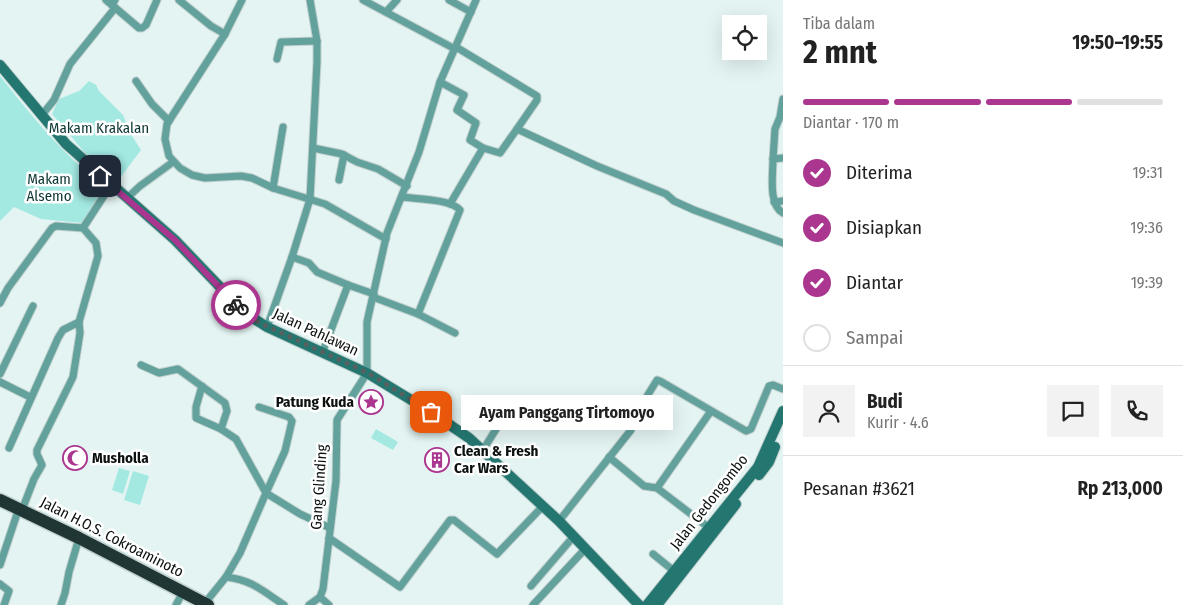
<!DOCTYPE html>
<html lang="id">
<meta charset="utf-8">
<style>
:root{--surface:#fff;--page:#f2f2f2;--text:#222;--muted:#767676;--line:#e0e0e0;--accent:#ab368f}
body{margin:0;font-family:"Fira Sans Condensed",sans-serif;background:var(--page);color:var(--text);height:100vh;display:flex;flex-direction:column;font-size:19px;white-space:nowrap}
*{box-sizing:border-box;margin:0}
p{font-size:16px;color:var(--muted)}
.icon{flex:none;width:28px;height:28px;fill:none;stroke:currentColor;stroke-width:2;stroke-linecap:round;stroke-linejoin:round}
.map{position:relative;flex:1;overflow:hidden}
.panel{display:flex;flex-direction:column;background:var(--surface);width:400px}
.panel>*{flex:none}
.buttons{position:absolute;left:722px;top:15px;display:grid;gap:10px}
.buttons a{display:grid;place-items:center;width:45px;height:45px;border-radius:0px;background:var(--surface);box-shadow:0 5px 20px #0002;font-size:25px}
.pin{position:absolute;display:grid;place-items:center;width:42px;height:42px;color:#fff;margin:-21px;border-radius:10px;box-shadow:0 2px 8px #0006}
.courier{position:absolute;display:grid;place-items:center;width:50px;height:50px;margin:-25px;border:4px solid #ab368f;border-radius:50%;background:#fff;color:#222;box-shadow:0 1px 6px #0007}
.bubble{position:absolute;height:35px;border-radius:0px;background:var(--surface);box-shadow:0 5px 20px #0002;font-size:16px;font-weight:700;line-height:35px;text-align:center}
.headline em{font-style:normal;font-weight:700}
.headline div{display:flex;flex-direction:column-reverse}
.headline{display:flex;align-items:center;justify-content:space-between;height:85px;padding:0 20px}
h1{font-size:32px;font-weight:700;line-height:38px}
.bar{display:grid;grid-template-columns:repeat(4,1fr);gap:8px 5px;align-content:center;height:60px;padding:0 20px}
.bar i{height:6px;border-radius:4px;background:var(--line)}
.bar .on{background:var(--accent)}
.bar p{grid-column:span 4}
.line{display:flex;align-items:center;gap:12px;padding:0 20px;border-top:1px solid var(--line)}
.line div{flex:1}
.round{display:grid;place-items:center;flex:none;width:52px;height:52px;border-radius:0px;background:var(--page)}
ol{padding:0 20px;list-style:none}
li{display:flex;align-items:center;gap:15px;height:55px}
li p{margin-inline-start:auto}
li .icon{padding:5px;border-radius:50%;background:var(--accent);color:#fff;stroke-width:4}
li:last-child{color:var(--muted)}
li i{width:28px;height:28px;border:2px solid var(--line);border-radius:50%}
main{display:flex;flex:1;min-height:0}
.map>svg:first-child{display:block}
.green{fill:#a3e9e2}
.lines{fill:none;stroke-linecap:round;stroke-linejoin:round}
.street-casing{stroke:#c1d0ce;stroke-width:9}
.secondary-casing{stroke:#c1d0ce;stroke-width:12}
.highway-casing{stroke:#c1d0ce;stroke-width:15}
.street{stroke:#63a19c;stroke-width:7}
.secondary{stroke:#247771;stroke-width:10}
.highway{stroke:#203634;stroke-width:12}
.done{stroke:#576160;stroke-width:5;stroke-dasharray:0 9}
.route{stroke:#ab368f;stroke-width:6}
.labels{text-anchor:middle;stroke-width:5;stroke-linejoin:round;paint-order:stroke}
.park-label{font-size:15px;fill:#0c3634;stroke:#fff}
.street-label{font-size:15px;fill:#0c1211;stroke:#fff}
.poi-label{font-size:15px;font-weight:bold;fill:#0c1211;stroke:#fff;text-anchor:start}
</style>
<main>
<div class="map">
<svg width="783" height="605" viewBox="0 0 783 605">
<rect width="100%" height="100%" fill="#e3f4f2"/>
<g class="green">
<path d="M0 76C31 115 64 157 105 186L83 223 41 219 14 207 0 221Z"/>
<path d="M89 81 96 85 99 91 123 115 130 133 141 150 117 182 86 154 52 114 59 99 79 91Z"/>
<path d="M376 429 398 442 393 450 371 438Z"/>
<path d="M119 468 130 471 123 494 112 490Z"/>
<path d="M133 471 149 476 140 505 124 500Z"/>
</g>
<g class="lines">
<defs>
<g id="street">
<path d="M106 0 112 5 115 0"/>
<path d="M179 0 211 26 225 34"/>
<path d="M242 0 225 34 167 124 165 139 169 156 180 168 192 175 205 178 241 176 252 178 273 188 325 204 386 239"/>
<path d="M363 0 455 49"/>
<path d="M449 0 471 12"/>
<path d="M112 5 139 28H142L146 25 157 0"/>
<path d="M386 12 397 0"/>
<path d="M456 47 537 96V100L517 129"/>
<path d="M277 59 281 42 317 41"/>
<path d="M136 81 152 104 169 121"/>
<path d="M440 82 464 95 457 110 476 123 470 140 483 148 450 204"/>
<path d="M783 99 780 117 775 129 773 159 783 158"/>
<path d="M41 116 54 100 70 64 115 8"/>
<path d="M313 148 342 154 357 162 378 169 407 186"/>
<path d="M483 148 500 153 517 129 597 166 666 194 674 201 694 210 783 243"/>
<path d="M773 159C773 174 768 205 783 213"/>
<path d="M339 180 344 155"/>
<path d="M273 188 283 127"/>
<path d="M402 197C416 199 451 199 460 210L418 314"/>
<path d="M127 198 140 186 173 162"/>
<path d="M774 202 783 201"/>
<path d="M83 228 111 185"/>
<path d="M292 257 309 263 317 272 348 285 323 351"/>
<path d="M348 285 374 294"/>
<path d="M373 297 418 314 455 333"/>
<path d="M0 303 8 288 52 228 56 226 83 228 96 243 98 256 79 322 63 330 58 338 9 448"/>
<path d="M267 327 292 257 310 199 317 62V41L310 0"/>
<path d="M141 365 159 373 178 369 225 403 227 411 221 429 236 439 266 493 240 553 226 577 205 603"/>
<path d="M0 374 33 306"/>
<path d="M0 382 30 397"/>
<path d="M202 386 196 407V418L221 429"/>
<path d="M259 407 289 417 292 421 285 451 266 493 300 514 330 528"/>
<path d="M483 450 513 402"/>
<path d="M609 457 644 486 657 488 708 527"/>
<path d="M657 488 711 411"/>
<path d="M22 510 34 479 42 465 37 454V450L73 377 80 333 79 322"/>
<path d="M559 521 631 430 633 419 657 380 660 381 746 431 751 429 769 386 773 385 783 389"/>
<path d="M329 538 400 587 450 520H454L497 554 543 506"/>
<path d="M653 554 674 571"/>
<path d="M0 565 19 508"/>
<path d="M226 577C252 580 263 591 284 605"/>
<path d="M0 584 9 591 4 605"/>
<path d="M531 586 574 536"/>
<path d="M320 597 329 605"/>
<path d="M61 605 65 593 69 572 79 538"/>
<path d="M176 605 183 592"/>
<path d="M309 605 320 597 323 589 336 481 337 420 367 373V322L387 233 419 152 440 82 476 0"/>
<path d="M533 605 586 548"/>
</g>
<g id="secondary">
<path d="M0 65 66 144 175 240 245 313 267 327 367 373 431 412 469 438 559 521 639 605"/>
<path d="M759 475 769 462 775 447"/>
<path d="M647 605 758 467 783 411"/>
<path d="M657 605 736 504"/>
</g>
<path id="highway" d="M0 500 79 538 208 605"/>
</defs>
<use href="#street" class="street-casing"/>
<use href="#secondary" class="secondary-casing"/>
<use href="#highway" class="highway-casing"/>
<use href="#street" class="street"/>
<use href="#secondary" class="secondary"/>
<use href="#highway" class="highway"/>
</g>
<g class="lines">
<path class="done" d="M236 305 258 322 368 373 431 412"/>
<path class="route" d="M100 176 175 240 236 305"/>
</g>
<defs>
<symbol id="sight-ring" viewBox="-11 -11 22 22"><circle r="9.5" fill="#fff" stroke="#ab368f" stroke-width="1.5"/><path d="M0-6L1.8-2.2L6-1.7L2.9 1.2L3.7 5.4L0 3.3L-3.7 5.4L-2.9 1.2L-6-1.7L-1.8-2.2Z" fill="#ab368f"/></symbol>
<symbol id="mosque-ring" viewBox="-11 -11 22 22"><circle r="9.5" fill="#fff" stroke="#ab368f" stroke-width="1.5"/><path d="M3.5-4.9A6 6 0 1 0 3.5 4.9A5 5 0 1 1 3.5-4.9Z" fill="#ab368f"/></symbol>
<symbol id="building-ring" viewBox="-11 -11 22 22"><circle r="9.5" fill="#fff" stroke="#ab368f" stroke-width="1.5"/><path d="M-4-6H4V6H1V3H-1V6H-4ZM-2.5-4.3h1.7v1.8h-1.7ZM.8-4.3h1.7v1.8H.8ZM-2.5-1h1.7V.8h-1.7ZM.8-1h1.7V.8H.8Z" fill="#ab368f"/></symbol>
</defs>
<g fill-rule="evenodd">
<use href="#sight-ring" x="357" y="388" width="28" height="28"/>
<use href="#mosque-ring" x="61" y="444" width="28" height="28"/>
<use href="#building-ring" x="423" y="446" width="28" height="28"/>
</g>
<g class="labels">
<g class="park-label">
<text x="99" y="133">Makam Krakalan</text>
<text x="49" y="184">Makam<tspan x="49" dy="17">Alsemo</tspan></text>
</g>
<g class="street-label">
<text transform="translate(316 332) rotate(25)" y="5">Jalan Pahlawan</text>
<text transform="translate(319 487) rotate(-86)" y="5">Gang Glinding</text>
<text transform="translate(709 502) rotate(-52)" y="5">Jalan Gedongombo</text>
<text transform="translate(112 537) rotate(27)" y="5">Jalan H.O.S. Cokroaminoto</text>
</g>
<g class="poi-label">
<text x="354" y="407" text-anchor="end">Patung Kuda</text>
<text x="454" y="456">Clean &amp; Fresh<tspan x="454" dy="17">Car Wars</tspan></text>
<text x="92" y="463">Musholla</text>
</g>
</g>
</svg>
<div class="buttons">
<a><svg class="icon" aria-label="locate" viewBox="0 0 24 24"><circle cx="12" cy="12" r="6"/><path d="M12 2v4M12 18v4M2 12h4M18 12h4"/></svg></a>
</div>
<div class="pin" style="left:431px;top:412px;background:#ea580c"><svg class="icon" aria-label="bag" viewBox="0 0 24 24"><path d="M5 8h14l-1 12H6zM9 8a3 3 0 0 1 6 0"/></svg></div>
<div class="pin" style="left:100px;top:176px;background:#1f2937"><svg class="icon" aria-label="home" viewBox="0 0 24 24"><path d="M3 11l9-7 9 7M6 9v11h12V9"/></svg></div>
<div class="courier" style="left:236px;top:305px"><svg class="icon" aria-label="bike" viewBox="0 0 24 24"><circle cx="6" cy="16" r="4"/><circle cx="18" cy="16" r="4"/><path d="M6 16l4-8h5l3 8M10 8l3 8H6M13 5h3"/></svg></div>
<div class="bubble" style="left:461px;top:395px;width:212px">Ayam Panggang Tirtomoyo</div>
</div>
<section class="panel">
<div class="headline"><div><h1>2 mnt</h1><p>Tiba dalam</p></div><em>19:50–19:55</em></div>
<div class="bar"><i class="on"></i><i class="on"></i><i class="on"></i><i></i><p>Diantar · 170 m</p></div>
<ol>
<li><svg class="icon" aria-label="check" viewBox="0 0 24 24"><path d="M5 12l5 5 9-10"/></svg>Diterima<p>19:31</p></li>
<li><svg class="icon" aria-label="check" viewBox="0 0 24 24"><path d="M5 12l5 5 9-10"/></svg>Disiapkan<p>19:36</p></li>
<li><svg class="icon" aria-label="check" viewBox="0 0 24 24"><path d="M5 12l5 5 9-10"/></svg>Diantar<p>19:39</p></li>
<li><i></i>Sampai</li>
</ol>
<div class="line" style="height:90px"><a class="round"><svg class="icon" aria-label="person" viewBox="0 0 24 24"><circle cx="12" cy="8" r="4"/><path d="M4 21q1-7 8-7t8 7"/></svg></a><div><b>Budi</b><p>Kurir · 4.6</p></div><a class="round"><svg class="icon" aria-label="chat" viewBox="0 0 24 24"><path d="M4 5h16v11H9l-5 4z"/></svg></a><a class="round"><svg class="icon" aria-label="phone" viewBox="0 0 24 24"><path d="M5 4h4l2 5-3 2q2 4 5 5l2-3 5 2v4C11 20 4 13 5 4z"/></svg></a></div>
<div class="line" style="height:65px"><div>Pesanan #3621</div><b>Rp 213,000</b></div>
</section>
</main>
